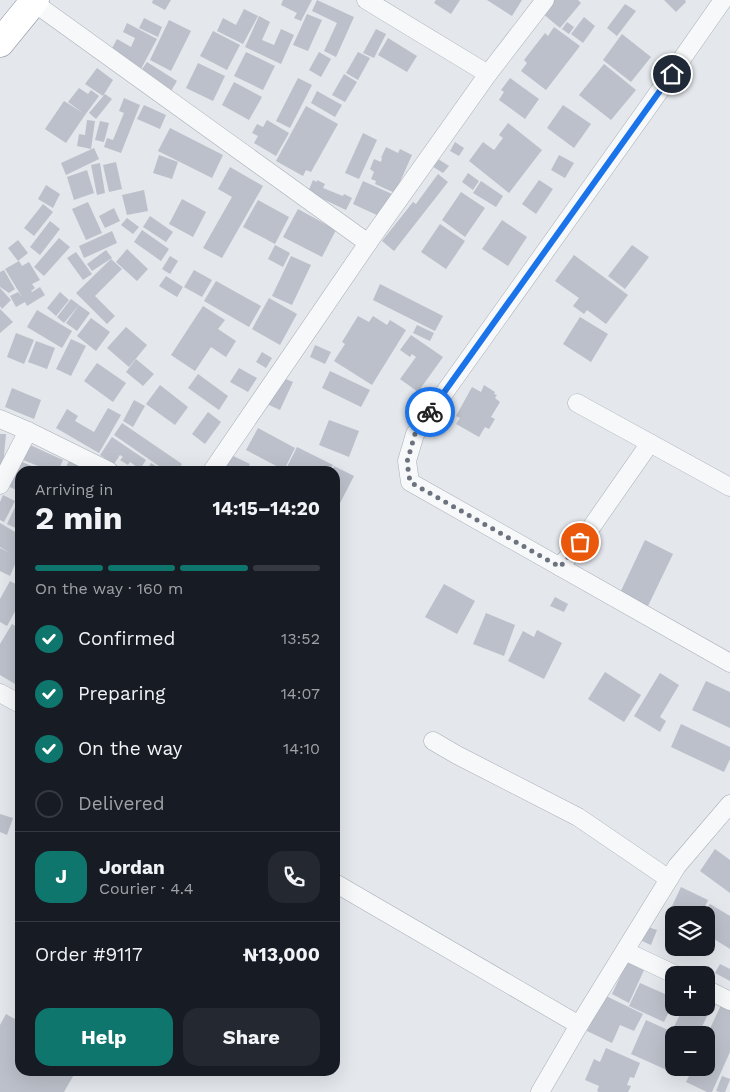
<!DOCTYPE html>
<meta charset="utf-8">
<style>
:root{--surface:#171b24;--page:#242831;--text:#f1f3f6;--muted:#9ea1a6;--line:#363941;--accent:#0f766e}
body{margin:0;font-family:"Work Sans",sans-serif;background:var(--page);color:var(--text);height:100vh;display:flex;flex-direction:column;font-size:19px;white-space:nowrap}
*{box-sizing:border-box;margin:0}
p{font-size:16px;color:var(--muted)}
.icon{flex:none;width:28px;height:28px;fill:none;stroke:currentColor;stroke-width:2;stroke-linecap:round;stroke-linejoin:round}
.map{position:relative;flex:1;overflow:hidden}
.sheet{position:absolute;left:15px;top:466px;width:325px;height:610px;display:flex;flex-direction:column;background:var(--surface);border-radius:15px;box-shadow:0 5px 20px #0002}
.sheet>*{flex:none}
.buttons{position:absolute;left:665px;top:906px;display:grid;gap:10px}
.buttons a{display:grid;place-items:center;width:50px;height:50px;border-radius:10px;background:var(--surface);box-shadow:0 5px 20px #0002;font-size:25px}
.pin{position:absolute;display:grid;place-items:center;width:42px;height:42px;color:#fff;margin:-21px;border:2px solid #fff;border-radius:50%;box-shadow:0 1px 5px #0007}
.courier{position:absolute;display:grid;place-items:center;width:50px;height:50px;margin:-25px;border:4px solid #1a73e8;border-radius:50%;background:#fff;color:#222;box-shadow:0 1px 6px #0007}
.head em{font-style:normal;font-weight:700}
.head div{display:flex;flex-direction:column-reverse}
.head{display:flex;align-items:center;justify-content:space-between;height:85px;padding:0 20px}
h1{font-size:32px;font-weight:700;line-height:38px}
.bar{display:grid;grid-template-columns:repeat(4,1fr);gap:8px 5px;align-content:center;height:60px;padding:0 20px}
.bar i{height:6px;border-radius:4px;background:var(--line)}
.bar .selected{background:var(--accent)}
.bar p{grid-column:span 4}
.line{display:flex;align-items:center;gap:12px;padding:0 20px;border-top:1px solid var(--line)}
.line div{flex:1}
.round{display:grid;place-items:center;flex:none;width:52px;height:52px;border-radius:15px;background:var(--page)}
ol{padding:0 20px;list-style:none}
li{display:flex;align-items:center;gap:15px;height:55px}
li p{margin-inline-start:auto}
li .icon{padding:5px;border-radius:50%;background:var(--accent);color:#fff;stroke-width:4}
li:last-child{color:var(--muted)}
li i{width:28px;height:28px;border:2px solid var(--line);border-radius:50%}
.cta{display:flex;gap:10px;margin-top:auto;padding:10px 20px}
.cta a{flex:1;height:58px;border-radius:15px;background:var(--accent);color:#fff;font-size:20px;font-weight:700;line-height:58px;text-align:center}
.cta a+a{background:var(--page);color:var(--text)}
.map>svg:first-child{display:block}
.building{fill:#bbc0ca}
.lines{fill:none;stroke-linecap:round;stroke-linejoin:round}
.minor-casing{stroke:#a9aeb7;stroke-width:19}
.trunk-casing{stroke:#8b94a3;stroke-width:29}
.minor{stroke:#f7f8fa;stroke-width:18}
.trunk{stroke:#fff;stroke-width:28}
.done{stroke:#6c737f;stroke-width:5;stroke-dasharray:0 9}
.route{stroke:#1a73e8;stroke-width:6}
</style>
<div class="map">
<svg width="730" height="1092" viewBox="0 0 730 1092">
<rect width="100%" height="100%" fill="#e4e7ec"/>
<g class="building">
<path d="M153 0H171L165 10 152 3Z"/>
<path d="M283 0H312L301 21 294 18 297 13 281 5Z"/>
<path d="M317 0 354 17 336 57 324 51 337 23 312 11Z"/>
<path d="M436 0H460L451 14 434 3Z"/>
<path d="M487 0H522L512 16Z"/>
<path d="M553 0H578L581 3 560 28 542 13Z"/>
<path d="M664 0H685L686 2 676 12Z"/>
<path d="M625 4 636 11 617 36 607 28Z"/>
<path d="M244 9 258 16 243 44 217 31 223 18 236 25Z"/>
<path d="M307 14 322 20 308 51 293 45Z"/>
<path d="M259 16 270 22 262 40 274 45 281 29 294 35 281 64 245 47Z"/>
<path d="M584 17 595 26 583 43 571 34Z"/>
<path d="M144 18 162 27 158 37 139 28Z"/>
<path d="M169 20 191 31 171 71 150 60Z"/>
<path d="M567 22 574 27 569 34 562 29Z"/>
<path d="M127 23 157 39 141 69 110 52 117 39 131 47 135 38 123 32Z"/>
<path d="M554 27 580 46 546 90 521 71 527 63 524 60 545 33 548 36Z"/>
<path d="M376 29 386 34 374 58 363 53Z"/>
<path d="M213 31 240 45 227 70 200 56Z"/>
<path d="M622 34 651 57 631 82 603 60Z"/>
<path d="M388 38 417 56 407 72 378 55Z"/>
<path d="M246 52 275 66 263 90 234 76Z"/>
<path d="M319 52 331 59 321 77 309 70Z"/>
<path d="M358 52 370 58 358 80 346 73Z"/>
<path d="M147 62 177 81 171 91 140 72Z"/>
<path d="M198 63 225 76 213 101 186 88Z"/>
<path d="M604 64 636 90 611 120 579 95Z"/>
<path d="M97 68 113 80 103 96 85 84Z"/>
<path d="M344 74 357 82 345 102 332 95Z"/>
<path d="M298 78 312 85 290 128 276 121Z"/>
<path d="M510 78 539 99 525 119 499 100 504 92 501 90Z"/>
<path d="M234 82 262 97 249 120 222 105Z"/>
<path d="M79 88 88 94 91 90 99 96 85 115 66 143 45 129 64 101 83 113 68 102Z"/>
<path d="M317 91 342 105 335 117 311 103Z"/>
<path d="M105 94 112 99 96 119 89 113Z"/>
<path d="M124 98 140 105 121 153 104 147 107 138 113 140 124 113 119 111Z"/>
<path d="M144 105 166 115 160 129 137 119Z"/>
<path d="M563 105 591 124 574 148 547 128Z"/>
<path d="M306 106 338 124 311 172 306 170 303 176 276 161Z"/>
<path d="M87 120 95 121 91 149 77 146 79 134 85 135Z"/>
<path d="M267 120 289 133 276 156 254 143 258 136 252 133 257 124 263 127Z"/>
<path d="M100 121 109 123 104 142 95 140Z"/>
<path d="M508 123 542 150 509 193 469 161 483 142 494 150 503 138 499 135Z"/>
<path d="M170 128 223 155 212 178 158 151Z"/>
<path d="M363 133 377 140 359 179 345 173Z"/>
<path d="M455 142 464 148 459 156 450 151Z"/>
<path d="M386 147 398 153 400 149 412 155 395 193 375 184 376 181 371 179 374 172 370 169 374 159 381 162 382 158H381Z"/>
<path d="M94 148 99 159 66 175 61 163Z"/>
<path d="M159 155 178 162 172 179 153 173Z"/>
<path d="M559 155 574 163 565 178 551 170Z"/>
<path d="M435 157 449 166 443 173 430 165Z"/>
<path d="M116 162 122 189 109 192 103 165Z"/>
<path d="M100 163 105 193 97 195 91 165Z"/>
<path d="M230 167 263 186 222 258 203 248 232 197 218 189Z"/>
<path d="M87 170 94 193 74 200 67 177Z"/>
<path d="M468 173 479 181 473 190 462 182Z"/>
<path d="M438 174 448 182 394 251 382 241 413 202 416 204Z"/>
<path d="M313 180 317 182V180L325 184 323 188 343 196 344 194 352 198 346 210 308 192Z"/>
<path d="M539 180 553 189 536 214 522 204Z"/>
<path d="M363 181 392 194 381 217 353 204Z"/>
<path d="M481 181 503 196 496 207 473 193Z"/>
<path d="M46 185 60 194 53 208 38 199Z"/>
<path d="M144 190 148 211 127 215 122 195Z"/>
<path d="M461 192 485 208 465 237 442 220Z"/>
<path d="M182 199 206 212 193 237 169 224Z"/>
<path d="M258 200 289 217 275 244 243 227Z"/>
<path d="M88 202 102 233 86 240 72 209Z"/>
<path d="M43 204 53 212 34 236 24 228Z"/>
<path d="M114 208 120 221 105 228 99 216Z"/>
<path d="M298 209 336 230 322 257 283 237Z"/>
<path d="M150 216 173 232 166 242 143 227Z"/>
<path d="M127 218 139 227 133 234 121 225Z"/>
<path d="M502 220 527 237 508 266 482 249Z"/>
<path d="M50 221 60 229 40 255 30 247Z"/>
<path d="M440 224 465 241 446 269 421 252Z"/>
<path d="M142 230 169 249 161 261 134 242Z"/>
<path d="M112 231 117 243 84 258 79 246Z"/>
<path d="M59 238 70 247 44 276 34 267Z"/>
<path d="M18 240 28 253 18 261 8 248Z"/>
<path d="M275 245 290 253 283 267 268 259Z"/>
<path d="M632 245 649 257 625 289 608 276Z"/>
<path d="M127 249 148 269 137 281 116 262Z"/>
<path d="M106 250 112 258 92 271 87 264Z"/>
<path d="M76 252 92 274 83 280 67 258Z"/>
<path d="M574 255 628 295 606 324 587 310 584 314 573 306 579 298 555 281Z"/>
<path d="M170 256 178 261 170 274 162 269Z"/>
<path d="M291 256 311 265 292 305 272 296Z"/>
<path d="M111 259 122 269 95 296 115 316 107 324 76 293Z"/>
<path d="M19 261 22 266 29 262 40 280 32 284 35 288 31 291 32 292 40 287 45 295 27 306 25 302 16 307 10 296 18 292 22 297 5 269Z"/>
<path d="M4 270 15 289 9 293 0 287V272Z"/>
<path d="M194 270 212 280 202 297 184 287Z"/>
<path d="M166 276 183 287 177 297 159 286Z"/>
<path d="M216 281 261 306 249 327 204 301Z"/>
<path d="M380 284 443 316 435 331 373 300Z"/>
<path d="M0 288 11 300 2 309 0 306Z"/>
<path d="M60 292 69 300 56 316 47 308Z"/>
<path d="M269 298 297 314 280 345 252 329Z"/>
<path d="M71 299 79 305 64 323 57 317Z"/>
<path d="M79 305 90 313 77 331 66 323Z"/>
<path d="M203 306 225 320 218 329 236 341 226 357 211 347 195 371 171 355Z"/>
<path d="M0 309 13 322 0 333Z"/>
<path d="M37 310 72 331 62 348 27 327Z"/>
<path d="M358 316 369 322 373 316 387 325 390 320 406 330 372 385 334 361 345 344 342 342Z"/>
<path d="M580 317 608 334 591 362 563 344Z"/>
<path d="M91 318 110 332 96 351 77 336Z"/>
<path d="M417 325 434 333 430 341 413 333Z"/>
<path d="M126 327 147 345 129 367 107 348Z"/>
<path d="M16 333 34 340 24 364 7 357Z"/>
<path d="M411 335 443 357 418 392 400 379 416 357 412 354 410 357 400 350Z"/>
<path d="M71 339 86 346 71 376 56 369Z"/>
<path d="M36 341 55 348 47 369 28 362Z"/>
<path d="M315 345 331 352 325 364 310 357Z"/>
<path d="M262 352 272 358 266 368 256 362Z"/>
<path d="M136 359 154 374 143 386 126 372Z"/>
<path d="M97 363 126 383 113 402 84 381Z"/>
<path d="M239 368 257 378 248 392 230 382Z"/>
<path d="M330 371 370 390 361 407 322 388Z"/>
<path d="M198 374 228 396 219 410 188 388Z"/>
<path d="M281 377 293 382 280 410 267 404Z"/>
<path d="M160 385 188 407 175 425 146 404Z"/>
<path d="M484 385 495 392 494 394 497 395 495 398 500 402 491 417 495 419 489 429 485 427 479 437 456 424 460 418 456 416 472 387 481 392Z"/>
<path d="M12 388 41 400 34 419 5 407Z"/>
<path d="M134 400 145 406 133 427 123 421Z"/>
<path d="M108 408 121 415 99 453 56 428 67 409 78 416 75 421 94 432Z"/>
<path d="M208 412 221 422 205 444 192 434Z"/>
<path d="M329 420 359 431 349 457 319 445Z"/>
<path d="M122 423 182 464 177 471H166L114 435Z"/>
<path d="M258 428 295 448 284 470 246 450Z"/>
<path d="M0 434H6L3 466H0Z"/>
<path d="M112 437 146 460 140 469 130 462 128 465 120 460 123 457 120 455 114 464 100 455Z"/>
<path d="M28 444 63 460 58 471H50L21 459Z"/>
<path d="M297 447 333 465 330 471H285Z"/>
<path d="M231 455 250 464 246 471H226L223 470Z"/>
<path d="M20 461 43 471H20V492L8 486Z"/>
<path d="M69 461 89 471H64Z"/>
<path d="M151 463 164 471H146Z"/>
<path d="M334 466 354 476 338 507 335 506V471H332Z"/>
<path d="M3 495 15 501 4 522 0 520V502Z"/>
<path d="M20 497V530L7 524Z"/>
<path d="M0 523 20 535V546L15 555 18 557 10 576 0 571V548L10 553 0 547Z"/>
<path d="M645 540 673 554 648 606 620 593Z"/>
<path d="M10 581 20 586V610L17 608 7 626 0 622V599Z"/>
<path d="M444 584 475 601 457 634 425 617Z"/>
<path d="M555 597 568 604 564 612 550 606Z"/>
<path d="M486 613 515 625 504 656 473 644Z"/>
<path d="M12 624 20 629V687L0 675V644Z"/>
<path d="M537 630 562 643 544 679 508 661 523 631 534 637Z"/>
<path d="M605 672 641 695 624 722 588 699Z"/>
<path d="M660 673 679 685 660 717 666 721 660 732 634 716Z"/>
<path d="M706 681 730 692V728L692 710Z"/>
<path d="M681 724 730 747V759L724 772 671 747Z"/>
<path d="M0 814 13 818 7 835 0 832Z"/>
<path d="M715 849 730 860V893L700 871Z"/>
<path d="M681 887 708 900 701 915H674V925L665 921Z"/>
<path d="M710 904 730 916V949L706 934V915H703Z"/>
<path d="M648 927 657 930 651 945 642 941Z"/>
<path d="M627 962 644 970 629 1003 612 994Z"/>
<path d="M720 964 730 969V981L715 973Z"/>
<path d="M640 983 674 998V1001L664 1022 629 1006Z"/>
<path d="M604 995 643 1014 634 1031 620 1025 612 1043 587 1031Z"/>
<path d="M721 1005 730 1009V1052L712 1092H707L686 1082 693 1068H706V1037Z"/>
<path d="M683 1008H698L709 1012 698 1035H685L673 1029Z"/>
<path d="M6 1014 20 1022V1071H76L64 1092H0V1025Z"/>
<path d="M646 1020 679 1035H674V1068H681L678 1075 631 1054Z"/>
<path d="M606 1048 640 1063 634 1078 630 1077 627 1085 631 1086 628 1092H599L597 1091 599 1086 585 1080 594 1059 600 1062Z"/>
<path d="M722 1076 730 1079V1080L725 1092H720L716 1091Z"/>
</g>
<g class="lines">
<defs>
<g id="minor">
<path d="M366 0 488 74"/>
<path d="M723 0 651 103 415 434 407 461 410 482 730 663"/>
<path d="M33 2 368 243"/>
<path d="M577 403 730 487"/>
<path d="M0 419 28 431 109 471"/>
<path d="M212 471 368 243 488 74 545 0"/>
<path d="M0 485 28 431"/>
<path d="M560 567 590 529 650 443"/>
<path d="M0 693 20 704"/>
<path d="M433 741 457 755 578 817 669 879"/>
<path d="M335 883 579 1025"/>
<path d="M625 951 676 975"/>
<path d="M706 989 730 1001"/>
<path d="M540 1092 579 1025 677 866 730 804"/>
</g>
<path id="trunk" d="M0 43 35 0"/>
</defs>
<use href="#minor" class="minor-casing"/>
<use href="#trunk" class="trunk-casing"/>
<use href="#minor" class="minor"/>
<use href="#trunk" class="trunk"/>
</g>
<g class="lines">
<path class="done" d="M430 412 415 434 407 462 410 482 560 567 580 542"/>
<path class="route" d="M430 412 672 74"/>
</g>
</svg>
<div class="buttons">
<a><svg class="icon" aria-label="layers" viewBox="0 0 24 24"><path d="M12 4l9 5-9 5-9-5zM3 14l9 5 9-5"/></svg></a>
<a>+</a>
<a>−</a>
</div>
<div class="pin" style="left:580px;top:542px;background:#ea580c"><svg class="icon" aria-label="bag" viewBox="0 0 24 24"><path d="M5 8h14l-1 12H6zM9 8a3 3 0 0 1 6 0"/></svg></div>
<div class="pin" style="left:672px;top:74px;background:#1f2937"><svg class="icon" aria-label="home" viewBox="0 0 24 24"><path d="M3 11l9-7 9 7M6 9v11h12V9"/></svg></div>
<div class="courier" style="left:430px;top:412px"><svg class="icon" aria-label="bike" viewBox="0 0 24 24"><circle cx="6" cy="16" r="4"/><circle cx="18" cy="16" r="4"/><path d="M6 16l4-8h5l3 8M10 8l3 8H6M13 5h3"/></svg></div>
<section class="sheet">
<div class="head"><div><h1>2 min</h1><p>Arriving in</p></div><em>14:15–14:20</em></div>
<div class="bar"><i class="selected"></i><i class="selected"></i><i class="selected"></i><i></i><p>On the way · 160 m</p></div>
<ol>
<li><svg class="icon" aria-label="check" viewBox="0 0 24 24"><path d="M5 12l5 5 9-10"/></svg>Confirmed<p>13:52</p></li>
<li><svg class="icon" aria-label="check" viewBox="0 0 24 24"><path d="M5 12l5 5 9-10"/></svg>Preparing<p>14:07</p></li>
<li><svg class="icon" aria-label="check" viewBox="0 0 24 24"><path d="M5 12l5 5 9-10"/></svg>On the way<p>14:10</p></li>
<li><i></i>Delivered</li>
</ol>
<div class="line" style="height:90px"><b class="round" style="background:var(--accent);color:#fff">J</b><div><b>Jordan</b><p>Courier · 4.4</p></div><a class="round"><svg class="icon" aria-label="phone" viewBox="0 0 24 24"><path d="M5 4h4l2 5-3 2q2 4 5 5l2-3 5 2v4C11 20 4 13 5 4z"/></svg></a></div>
<div class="line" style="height:65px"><div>Order #9117</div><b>₦13,000</b></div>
<div class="cta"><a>Help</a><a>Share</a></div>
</section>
</div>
